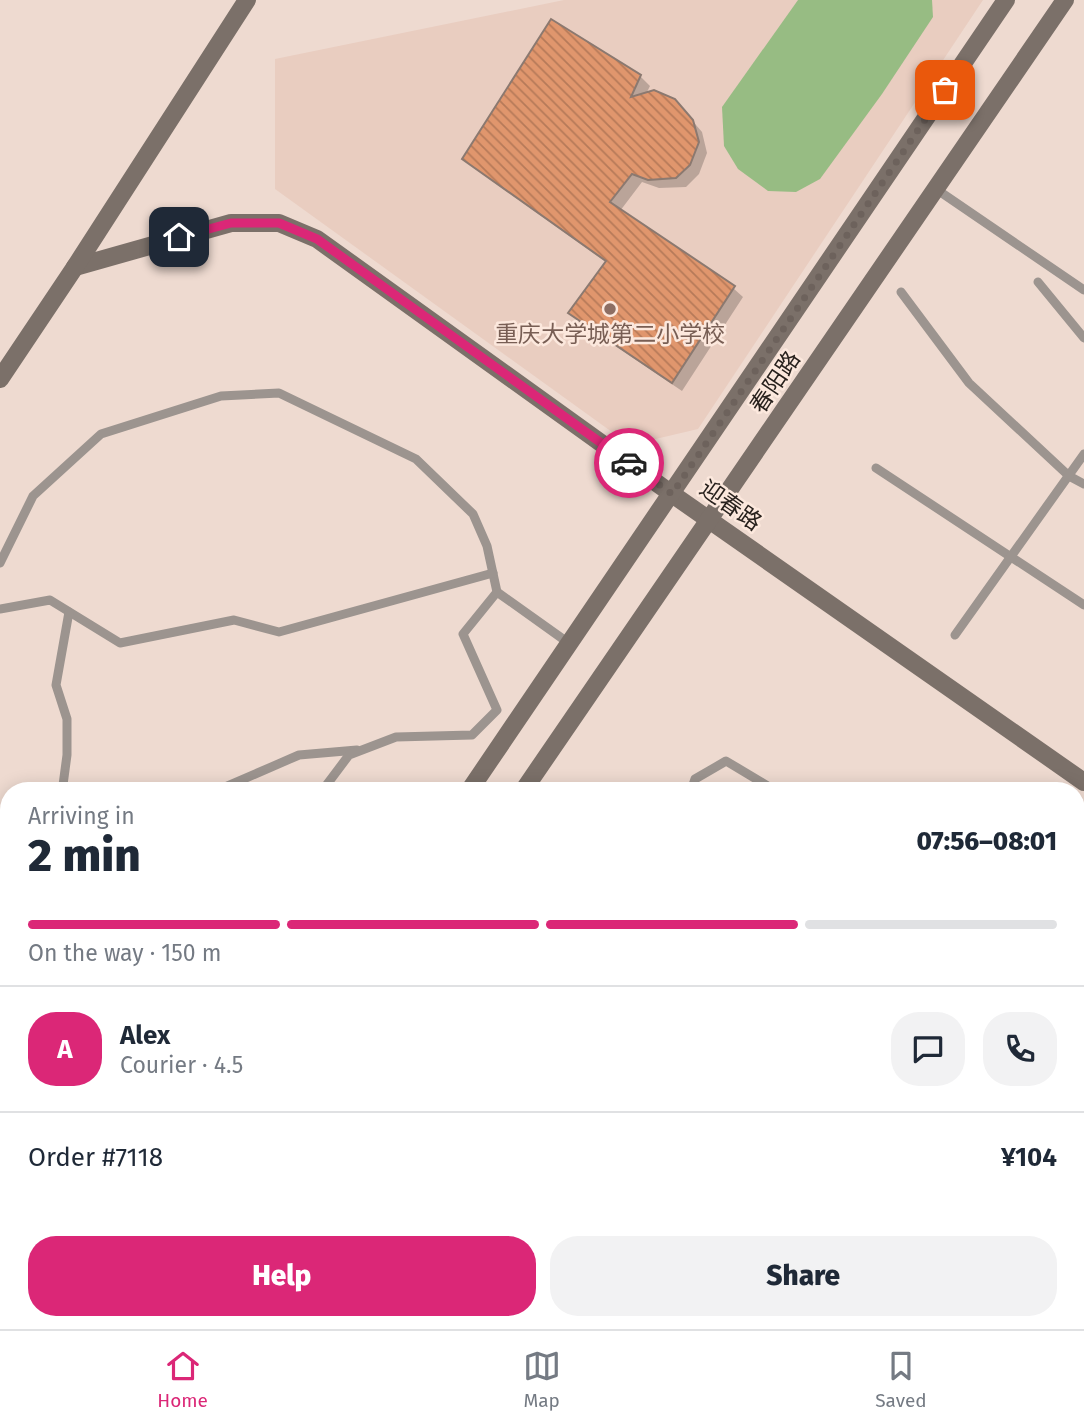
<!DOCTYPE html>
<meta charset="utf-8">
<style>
:root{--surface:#fff;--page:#f2f2f3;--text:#1f2937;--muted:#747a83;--line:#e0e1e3;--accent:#db2777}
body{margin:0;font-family:"Fira Sans","Noto Sans SC",sans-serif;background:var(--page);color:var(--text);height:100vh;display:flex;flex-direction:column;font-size:26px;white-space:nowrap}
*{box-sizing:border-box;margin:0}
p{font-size:23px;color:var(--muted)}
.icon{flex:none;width:38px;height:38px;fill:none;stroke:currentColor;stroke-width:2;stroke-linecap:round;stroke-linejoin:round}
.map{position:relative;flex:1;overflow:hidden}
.side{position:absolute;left:0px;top:782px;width:1085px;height:548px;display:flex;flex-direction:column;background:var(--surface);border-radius:28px 28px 0 0;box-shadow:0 4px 18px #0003}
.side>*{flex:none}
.pin{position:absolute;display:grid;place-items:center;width:60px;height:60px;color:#fff;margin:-30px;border-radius:14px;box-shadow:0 4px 10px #0006}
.courier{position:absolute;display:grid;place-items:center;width:70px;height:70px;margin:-35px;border:5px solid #db2777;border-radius:50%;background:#fff;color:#222;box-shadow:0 2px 9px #0007}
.summary em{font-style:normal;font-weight:800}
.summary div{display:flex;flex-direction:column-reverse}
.summary{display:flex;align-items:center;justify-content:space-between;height:119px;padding:0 28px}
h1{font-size:46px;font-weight:800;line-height:52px}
.bar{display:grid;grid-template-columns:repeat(4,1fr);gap:10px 7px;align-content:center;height:84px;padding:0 28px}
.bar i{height:9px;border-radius:5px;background:var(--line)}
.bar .selected{background:var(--accent)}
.bar p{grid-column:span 4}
.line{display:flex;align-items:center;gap:18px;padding:0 28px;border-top:2px solid var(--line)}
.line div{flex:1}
.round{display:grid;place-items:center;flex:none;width:74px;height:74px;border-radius:28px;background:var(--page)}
.cta{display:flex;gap:14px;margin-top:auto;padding:14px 28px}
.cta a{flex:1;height:80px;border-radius:28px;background:var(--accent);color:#fff;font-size:28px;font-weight:800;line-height:80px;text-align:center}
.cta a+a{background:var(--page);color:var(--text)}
.tab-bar{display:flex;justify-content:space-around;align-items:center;height:98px;border-top:2px solid var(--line);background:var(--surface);font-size:19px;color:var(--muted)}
.tab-bar a{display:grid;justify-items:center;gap:4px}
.tab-bar .selected{color:var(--accent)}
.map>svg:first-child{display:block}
.built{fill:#e9cdc0}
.industrial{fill:url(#industrial-grid)}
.pitch{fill:#97bc83}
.shadow{fill:#0003}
.building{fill:url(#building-back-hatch);stroke:#8b7970;stroke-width:2}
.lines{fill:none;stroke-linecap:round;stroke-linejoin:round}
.lane{stroke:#9c948f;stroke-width:9}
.secondary{stroke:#7b7069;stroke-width:18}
.primary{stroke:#64564e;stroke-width:18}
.done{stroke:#6d625c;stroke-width:7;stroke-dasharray:0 12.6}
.route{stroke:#db2777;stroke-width:9}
.education-dot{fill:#8d6e63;stroke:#fce8dd;stroke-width:2.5}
.labels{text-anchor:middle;stroke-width:5;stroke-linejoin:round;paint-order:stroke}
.education-label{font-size:23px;fill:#785e54;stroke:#fce8dd}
.street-label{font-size:23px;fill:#28211d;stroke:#fce8dd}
</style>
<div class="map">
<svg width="1084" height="1329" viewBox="0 0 1084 1329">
<defs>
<pattern id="industrial-grid" width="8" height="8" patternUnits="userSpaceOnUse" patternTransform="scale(1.75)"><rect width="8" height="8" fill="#e9cecb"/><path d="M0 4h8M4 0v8" fill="none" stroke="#c8b1ae"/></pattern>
<pattern id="building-back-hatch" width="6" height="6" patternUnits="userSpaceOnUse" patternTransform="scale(1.75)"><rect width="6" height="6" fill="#e0966d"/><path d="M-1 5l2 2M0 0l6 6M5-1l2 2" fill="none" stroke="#b67a59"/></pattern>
</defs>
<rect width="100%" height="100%" fill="#eedad0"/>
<path class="built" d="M564 0H983L698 429 630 445 275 189V59Z"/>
<path class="industrial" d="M198 1321H370L381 1329H193Z"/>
<path class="pitch" d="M798 0H932L933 17 882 94 820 179 796 192 768 191 738 169 724 146 722 107Z"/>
<path class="shadow" d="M640 76 650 86 646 94 684 111 702 132 707 153 699 174 686 187 659 188 642 182 620 211 733 288 743 297 682 391 580 322 570 312 607 263 474 168 465 158Z"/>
<path class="building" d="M551 19 641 75 631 97 654 90 675 99 693 120 699 142 690 165 676 178 648 180 632 174 610 202 735 286 672 383 568 313 606 261 462 159Z"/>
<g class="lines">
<g class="lane">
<path d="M936 189 1084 290"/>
<path d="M1038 282 1084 338"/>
<path d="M901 292 969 383 1069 476 1084 484"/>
<path d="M876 468 1084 605"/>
<path d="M0 563 33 496 101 434 221 396 279 393 416 459 473 514 487 546 497 592"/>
<path d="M0 609 50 600 120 643 234 620 279 632 493 573"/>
<path d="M955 635 1084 454"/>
<path d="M58 791 63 785 67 755V719L56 685 69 612"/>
<path d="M216 791 299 755 357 750"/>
<path d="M322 791 349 755 396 737 472 735 497 710 463 634 497 592 570 644"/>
<path d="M691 791 695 779 726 761 776 791"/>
<path d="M0 864 9 850"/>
<path d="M1076 1192 1084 1197"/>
<path d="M1016 1321 1028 1329"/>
</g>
<g class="secondary">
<path d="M75 267 231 223H279L317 239 672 494 1084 782"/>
<path d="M0 379 75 267 247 0"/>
<path d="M469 791 1006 0"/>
<path d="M523 791 1065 0"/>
<path d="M0 944 9 950"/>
<path d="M1076 959 1084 948"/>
<path d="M0 1056 9 1062"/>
<path d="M406 1321 417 1329"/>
<path d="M555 1321 566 1329"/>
<path d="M142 1329 148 1321"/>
<path d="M820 1329 826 1321"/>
</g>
<g class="primary">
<path d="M0 983 9 989"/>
<path d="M0 1026 9 1032"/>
<path d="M435 1321 446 1329"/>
<path d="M492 1321 503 1329"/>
</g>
</g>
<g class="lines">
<path class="done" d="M629 463 672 494 945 90"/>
<path class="route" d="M179 237 231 223H279L317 239 629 463"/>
</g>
<circle class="education-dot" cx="610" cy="309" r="7"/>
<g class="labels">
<g class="education-label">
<text x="610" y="342">重庆大学城第二小学校</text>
</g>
<g class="street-label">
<text transform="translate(775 382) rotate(-56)" y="8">春阳路</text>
<text transform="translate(731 505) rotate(35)" y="8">迎春路</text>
</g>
</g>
</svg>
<div class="pin" style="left:945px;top:90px;background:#ea580c"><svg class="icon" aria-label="bag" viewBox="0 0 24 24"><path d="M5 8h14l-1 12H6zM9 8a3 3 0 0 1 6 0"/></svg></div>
<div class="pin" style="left:179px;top:237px;background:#1f2937"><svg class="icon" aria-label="home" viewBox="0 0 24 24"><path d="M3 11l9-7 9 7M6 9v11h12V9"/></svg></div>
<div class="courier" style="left:629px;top:463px"><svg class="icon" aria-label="car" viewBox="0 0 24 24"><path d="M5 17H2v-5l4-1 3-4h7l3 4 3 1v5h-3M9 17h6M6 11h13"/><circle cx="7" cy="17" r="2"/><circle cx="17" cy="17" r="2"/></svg></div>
<section class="side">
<div class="summary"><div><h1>2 min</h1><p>Arriving in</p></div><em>07:56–08:01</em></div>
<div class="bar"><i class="selected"></i><i class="selected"></i><i class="selected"></i><i></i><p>On the way · 150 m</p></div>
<div class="line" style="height:126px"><b class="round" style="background:var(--accent);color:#fff">A</b><div><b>Alex</b><p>Courier · 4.5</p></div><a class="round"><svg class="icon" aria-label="chat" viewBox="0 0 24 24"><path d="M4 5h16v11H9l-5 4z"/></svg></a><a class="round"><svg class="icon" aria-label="phone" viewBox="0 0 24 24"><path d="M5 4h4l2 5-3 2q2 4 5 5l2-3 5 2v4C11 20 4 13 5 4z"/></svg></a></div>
<div class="line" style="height:91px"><div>Order #7118</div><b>¥104</b></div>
<div class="cta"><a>Help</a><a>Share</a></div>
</section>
</div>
<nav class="tab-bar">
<a class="selected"><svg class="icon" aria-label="home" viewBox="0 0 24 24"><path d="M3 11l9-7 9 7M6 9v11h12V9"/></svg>Home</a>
<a><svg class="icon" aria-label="map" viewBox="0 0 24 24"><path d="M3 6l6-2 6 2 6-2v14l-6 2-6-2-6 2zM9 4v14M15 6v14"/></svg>Map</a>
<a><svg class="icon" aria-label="saved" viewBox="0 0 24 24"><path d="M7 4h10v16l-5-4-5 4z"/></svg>Saved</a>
</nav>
